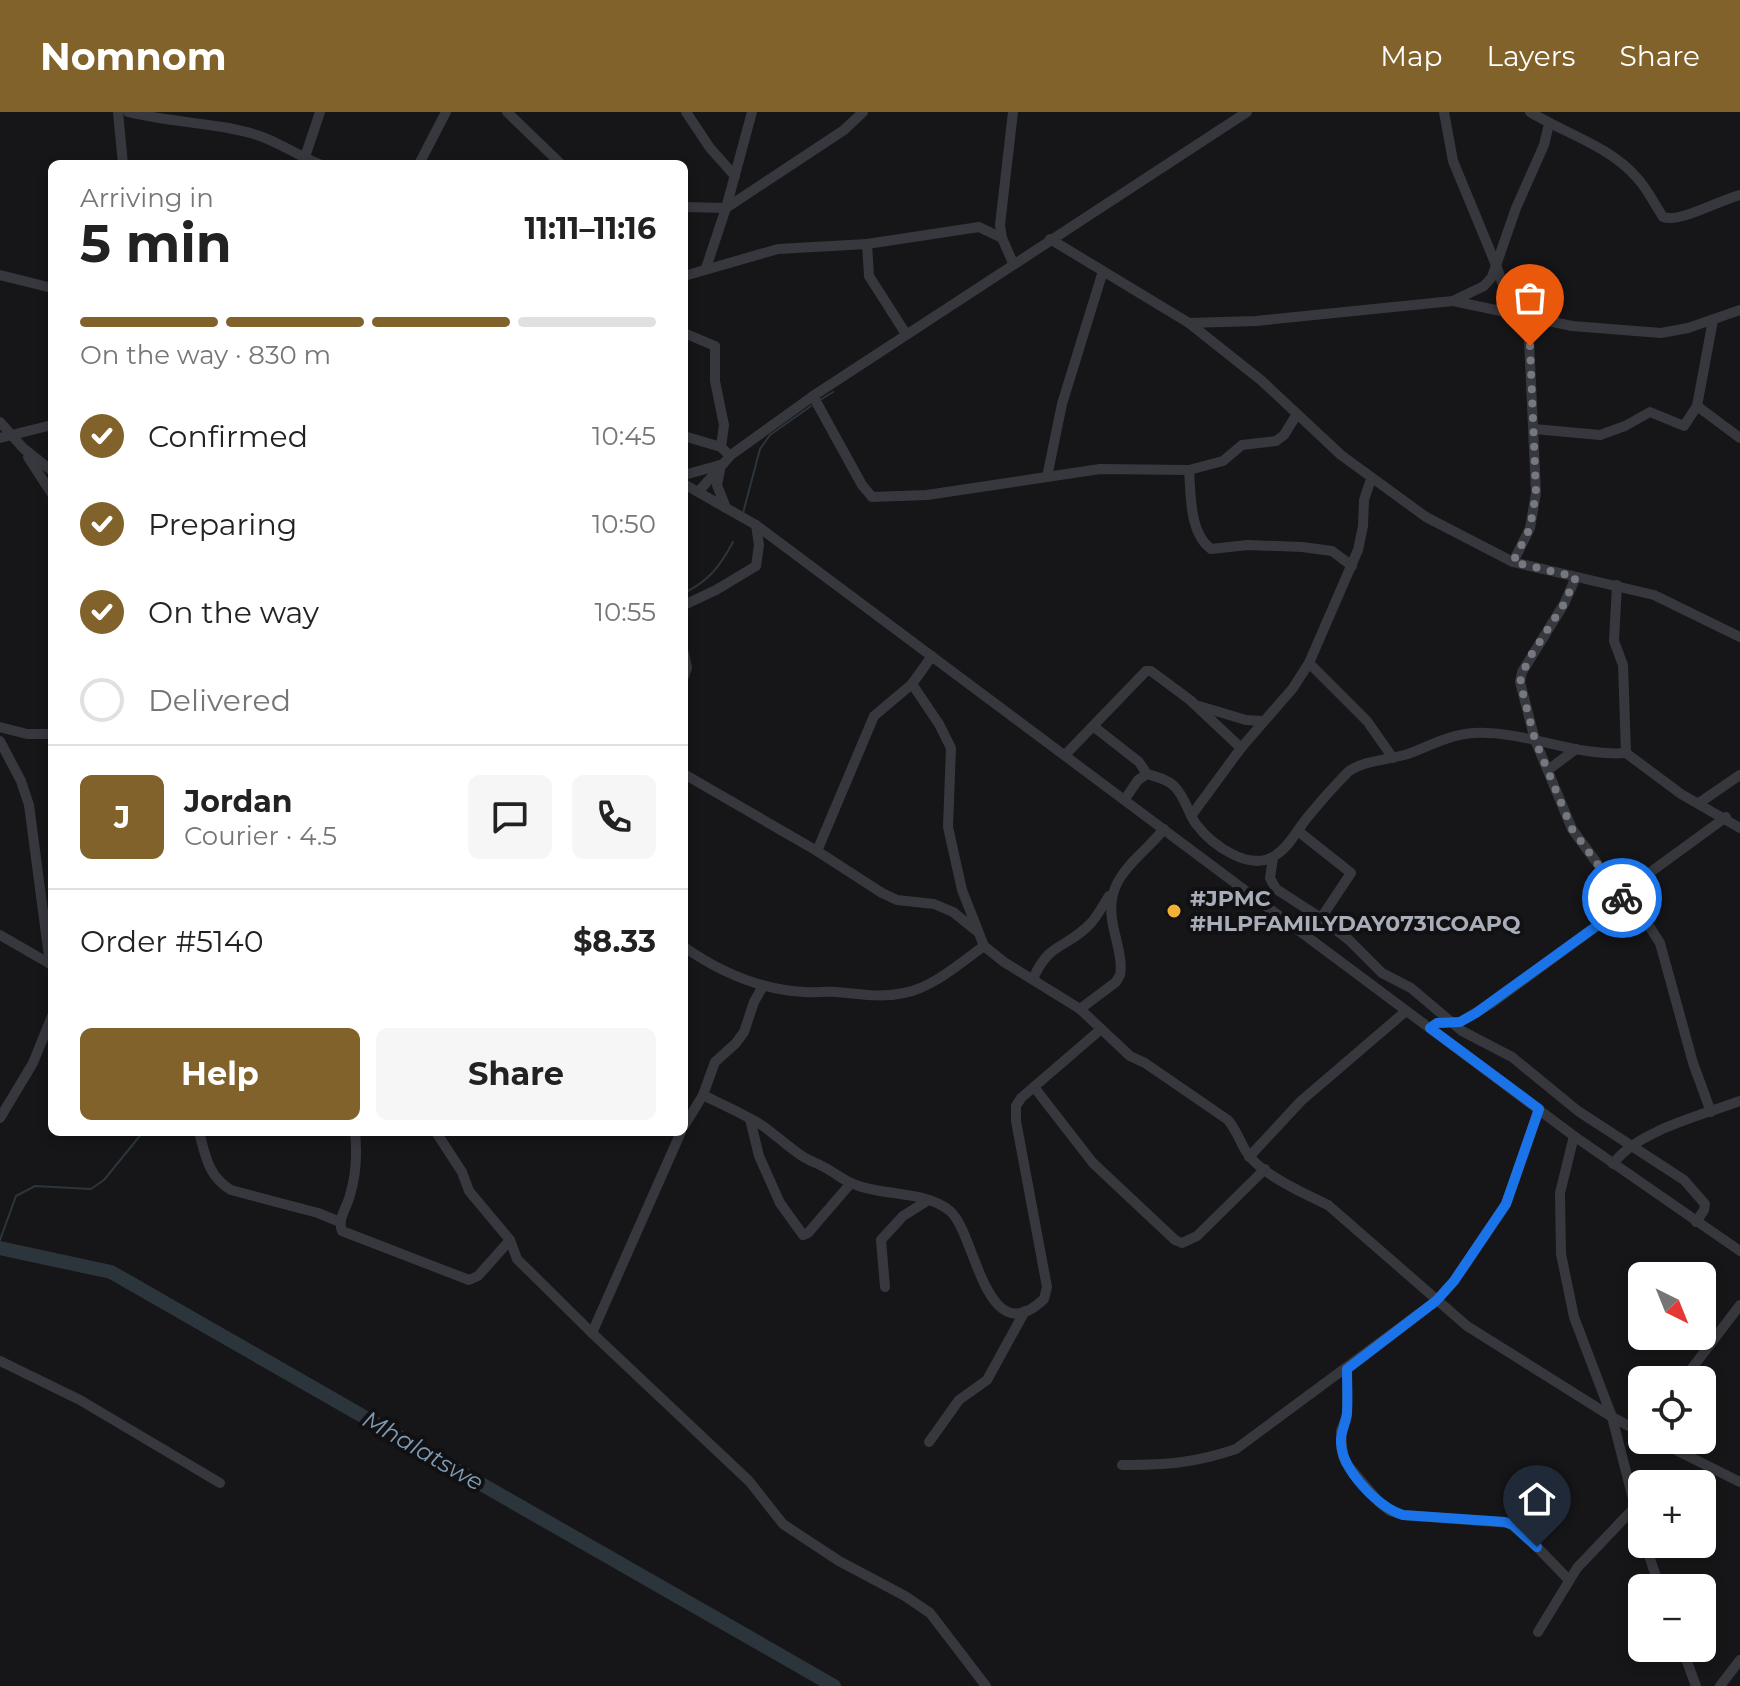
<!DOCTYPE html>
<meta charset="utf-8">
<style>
:root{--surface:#fff;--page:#f6f6f6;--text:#222;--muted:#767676;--line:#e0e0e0;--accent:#80622a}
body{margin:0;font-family:Montserrat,sans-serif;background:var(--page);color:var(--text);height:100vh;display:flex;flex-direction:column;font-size:30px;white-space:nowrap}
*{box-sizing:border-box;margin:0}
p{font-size:26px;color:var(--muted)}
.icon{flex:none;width:44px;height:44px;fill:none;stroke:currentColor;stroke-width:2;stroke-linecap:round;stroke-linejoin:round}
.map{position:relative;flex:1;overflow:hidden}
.side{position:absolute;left:48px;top:48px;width:640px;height:976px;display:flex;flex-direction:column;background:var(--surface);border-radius:12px;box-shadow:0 4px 12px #0003}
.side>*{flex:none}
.needle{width:52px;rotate:137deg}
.tools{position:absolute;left:1628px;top:1150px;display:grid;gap:16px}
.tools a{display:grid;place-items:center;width:88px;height:88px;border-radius:12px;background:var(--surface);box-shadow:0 4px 12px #0003;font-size:40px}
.pin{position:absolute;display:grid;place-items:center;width:68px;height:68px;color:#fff;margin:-82px -34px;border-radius:50% 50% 50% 0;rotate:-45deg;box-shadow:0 0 8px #0007}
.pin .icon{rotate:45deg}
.courier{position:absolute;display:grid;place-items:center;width:80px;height:80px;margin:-40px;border:6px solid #1a73e8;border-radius:50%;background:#fff;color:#222;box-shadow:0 2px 10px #0007}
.headline em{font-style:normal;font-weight:700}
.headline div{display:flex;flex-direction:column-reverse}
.headline{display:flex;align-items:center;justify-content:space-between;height:136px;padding:0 32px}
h1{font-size:52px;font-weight:700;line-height:60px}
.bar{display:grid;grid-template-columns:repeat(4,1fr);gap:12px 8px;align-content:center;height:96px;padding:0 32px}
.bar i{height:10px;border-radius:6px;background:var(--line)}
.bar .on{background:var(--accent)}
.bar p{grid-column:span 4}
.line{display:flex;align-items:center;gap:20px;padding:0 32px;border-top:2px solid var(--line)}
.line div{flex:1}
.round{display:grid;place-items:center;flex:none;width:84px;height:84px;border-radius:12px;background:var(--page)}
ol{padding:0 32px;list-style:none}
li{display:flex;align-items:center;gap:24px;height:88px}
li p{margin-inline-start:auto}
li .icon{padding:8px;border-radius:50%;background:var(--accent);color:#fff;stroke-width:4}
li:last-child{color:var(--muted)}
li i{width:44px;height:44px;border:4px solid var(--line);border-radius:50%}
.cta{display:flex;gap:16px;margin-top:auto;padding:16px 32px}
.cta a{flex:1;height:92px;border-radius:12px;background:var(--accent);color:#fff;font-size:32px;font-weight:700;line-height:92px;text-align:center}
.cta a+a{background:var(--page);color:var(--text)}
header{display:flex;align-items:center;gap:48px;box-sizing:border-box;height:112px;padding:0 40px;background:var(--accent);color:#fff}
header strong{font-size:38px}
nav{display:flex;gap:44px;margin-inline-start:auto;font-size:28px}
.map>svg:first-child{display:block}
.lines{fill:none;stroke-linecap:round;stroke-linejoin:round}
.stream{stroke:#2c353c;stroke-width:2}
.river{stroke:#2c353c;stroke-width:14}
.minor{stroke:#37383d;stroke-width:10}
.done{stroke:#757880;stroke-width:8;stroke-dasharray:0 14.4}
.route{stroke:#1a73e8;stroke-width:10}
.poi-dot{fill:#f2b134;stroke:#111113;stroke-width:3}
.labels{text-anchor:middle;stroke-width:8;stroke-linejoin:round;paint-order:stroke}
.poi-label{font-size:22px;font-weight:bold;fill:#a8adb8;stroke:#111113;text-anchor:start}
.water-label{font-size:24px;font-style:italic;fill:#7f9bb3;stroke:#111113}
</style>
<header>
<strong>Nomnom</strong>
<nav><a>Map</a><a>Layers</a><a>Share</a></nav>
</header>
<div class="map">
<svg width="1740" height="1574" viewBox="0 0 1740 1574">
<rect width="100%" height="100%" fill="#161618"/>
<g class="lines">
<g class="stream">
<path d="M820 288 833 280"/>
<path d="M743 401 760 337 770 323 811 294"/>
<path d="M684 481C709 469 720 454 733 430"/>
<path d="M0 1128 16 1084 35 1074 91 1077 104 1068 143 1020"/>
</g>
<path class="river" d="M0 1136 111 1160 834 1574"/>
<g class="minor">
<path d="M118 0 123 52"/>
<path d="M128 0C171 11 215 10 257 23 279 30 298 44 319 52"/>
<path d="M507 0 561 52"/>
<path d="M686 0 710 36 735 64"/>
<path d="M1013 0 1000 113 1002 126 1013 151"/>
<path d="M1444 0 1453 49 1496 153 1513 202"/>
<path d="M1530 0C1566 22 1610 34 1638 67 1648 78 1655 93 1663 105 1681 111 1719 88 1740 83"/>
<path d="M303 51 320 0"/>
<path d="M419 52 446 0"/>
<path d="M684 95 726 96 844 18 863 0"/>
<path d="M1050 127 1189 211 1262 269 1341 343 1426 405 1513 450 1654 483 1740 525"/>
<path d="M867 132 869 164 906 222"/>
<path d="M706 156 726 96 752 0"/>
<path d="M0 163 52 176"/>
<path d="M684 164 778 137 867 132 979 115 1002 126"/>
<path d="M1453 189 1484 174 1492 165 1516 96 1544 33 1549 12"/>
<path d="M1189 211 1256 209 1453 189 1572 214 1661 221 1688 216 1740 198"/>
<path d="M684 221 715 234V269L724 313 721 335"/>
<path d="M813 284 862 373 872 385 927 383 1100 357 1189 358 1223 349 1242 333 1276 329 1284 323 1297 302"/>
<path d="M1697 294 1740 326"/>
<path d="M0 310 23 336 52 359"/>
<path d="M1534 317 1600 323 1625 314 1650 300 1684 314 1697 294 1713 208"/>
<path d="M684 324 721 335 726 340"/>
<path d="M0 326 52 313"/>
<path d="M28 345 52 382"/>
<path d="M720 358 717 373 726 396"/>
<path d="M1189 358C1191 382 1189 421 1211 437L1248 433 1302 435 1332 439 1352 454"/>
<path d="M684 363 720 353"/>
<path d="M1047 365 1062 292 1103 159"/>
<path d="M684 372 756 413 1574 1024 1740 1139"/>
<path d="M699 379 731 343 813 284 1247 0"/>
<path d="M1513 450 1530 416 1536 381 1528 206"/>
<path d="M1576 465 1564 492 1522 560 1520 570 1535 628 1572 717 1627 792 1642 803 1660 831 1693 951 1711 1000"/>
<path d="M1617 473 1614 529 1623 553 1626 641 1681 682 1740 716"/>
<path d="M684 493 716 478 756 454 759 433 756 413"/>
<path d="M684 541 687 556 684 565"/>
<path d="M1309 551 1367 609 1393 646"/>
<path d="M912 572 939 612 951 636 948 715 962 778 984 834 1004 850 1080 897 1130 944 1145 951 1228 1008C1237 1019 1240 1030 1247 1041 1262 1063 1305 1082 1328 1093L1467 1214 1612 1305 1642 1321"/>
<path d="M1199 594 1246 608 1263 609"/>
<path d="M1093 614 1139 650 1147 662"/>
<path d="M0 615 27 622H52"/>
<path d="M0 629 21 669 29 693 50 852"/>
<path d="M1065 643 1146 559H1151L1190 588 1241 636"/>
<path d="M1548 658 1576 637"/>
<path d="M684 662 817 739 882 781 897 788 934 792 953 800 978 820"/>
<path d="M1125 687 1138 668 1147 662C1157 665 1167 667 1175 675 1185 685 1188 701 1196 712 1212 733 1250 761 1276 743 1290 734 1297 718 1307 706 1320 690 1334 674 1349 659 1366 648 1388 648 1408 642 1429 634 1449 623 1473 621 1525 618 1574 645 1626 641"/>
<path d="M1699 691 1740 663"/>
<path d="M1191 704 1241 636 1293 576 1309 551 1358 438 1363 414 1364 388 1371 367"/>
<path d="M1298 719 1351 761 1321 806"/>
<path d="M817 739 874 604 912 572 932 544"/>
<path d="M1273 746 1270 766 1276 777 1321 806 1349 828 1382 861 1411 876 1462 919 1512 945 1578 999 1684 1068 1705 1092 1704 1098 1696 1110"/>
<path d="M0 823 52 853"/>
<path d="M684 835C720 860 762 878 805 880 815 881 826 879 836 880 859 882 881 886 904 881 934 875 960 851 984 834"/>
<path d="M1033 867C1049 829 1067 837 1091 811 1098 803 1103 793 1109 784"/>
<path d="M1080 897 1116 870 1120 863C1123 848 1116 829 1113 813 1103 765 1137 750 1164 717"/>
<path d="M1430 916 1437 911 1460 910 1492 891 1627 792 1637 770 1726 705"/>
<path d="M1034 975 1093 1051 1175 1128 1182 1131 1197 1124 1265 1057"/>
<path d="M703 983C723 993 744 1002 763 1014 776 1023 788 1035 802 1044 811 1050 821 1052 829 1058 838 1063 846 1070 856 1073 884 1084 927 1079 950 1099 976 1121 985 1243 1044 1187L1047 1175 1016 1009V994L1021 986 1100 918"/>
<path d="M0 1006 33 951 52 904"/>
<path d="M750 1007 759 1044 780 1091 803 1123 808 1121 851 1071"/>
<path d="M684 1014 703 983 715 950 736 931 744 920 754 890 763 874"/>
<path d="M199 1020C206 1045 208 1064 231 1078L318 1101 340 1110"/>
<path d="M355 1020C357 1040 356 1064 350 1083 347 1096 337 1107 342 1119L469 1168 478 1164 510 1128"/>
<path d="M436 1020 462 1060 469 1079 510 1128 517 1147 592 1221"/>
<path d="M681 1020 592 1221 749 1369 783 1412 839 1449 905 1484 930 1501 986 1574"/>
<path d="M1574 1024 1560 1081 1561 1142 1574 1205 1612 1305 1642 1422"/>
<path d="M1249 1045 1301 989 1406 899"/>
<path d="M1613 1052C1636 1019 1703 1003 1740 989"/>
<path d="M885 1175 881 1128 903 1104 927 1089"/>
<path d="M0 1249 80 1288 220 1371"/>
<path d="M1347 1257V1303L1341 1319 1343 1344 1346 1351 1380 1391 1390 1399 1403 1403 1510 1411 1537 1435 1568 1467"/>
<path d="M1683 1268 1740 1193"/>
<path d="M1656 1328 1740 1370"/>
<path d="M929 1330 959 1288 987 1268 1025 1199"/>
<path d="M1122 1353C1166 1353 1195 1351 1236 1337L1436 1189 1454 1169 1506 1092 1539 997"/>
<path d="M1645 1432 1660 1476"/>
<path d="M1538 1520 1577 1456 1635 1395"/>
<path d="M1682 1536 1696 1574"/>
<path d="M1720 1574 1740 1548"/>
</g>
</g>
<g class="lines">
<path class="done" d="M1530 234 1536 381 1530 416 1513 450 1576 465 1564 492 1528 548 1520 570 1535 628 1572 717 1622 786"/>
<path class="route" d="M1537 1435 1513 1413 1505 1410 1403 1403C1378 1395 1342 1358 1341 1331 1340 1320 1346 1312 1347 1301 1348 1286 1347 1271 1347 1257L1436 1189 1454 1169 1506 1092 1539 997 1430 916 1437 911 1460 910 1476 901 1627 792 1622 786"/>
</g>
<circle class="poi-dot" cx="1174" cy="799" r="8"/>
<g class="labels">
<g class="poi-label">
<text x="1190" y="794">#JPMC<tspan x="1190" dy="25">#HLPFAMILYDAY0731COAPQ</tspan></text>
</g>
<g class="water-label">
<text transform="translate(423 1339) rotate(30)" y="8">Mhalatswe</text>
</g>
</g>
</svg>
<div class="tools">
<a><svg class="needle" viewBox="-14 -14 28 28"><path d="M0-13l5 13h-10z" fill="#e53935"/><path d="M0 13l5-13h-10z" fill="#767676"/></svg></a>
<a><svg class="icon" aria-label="locate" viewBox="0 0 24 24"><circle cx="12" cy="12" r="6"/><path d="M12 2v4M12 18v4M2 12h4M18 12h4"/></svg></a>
<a>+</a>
<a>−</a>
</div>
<div class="pin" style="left:1530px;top:234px;background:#ea580c"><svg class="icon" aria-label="bag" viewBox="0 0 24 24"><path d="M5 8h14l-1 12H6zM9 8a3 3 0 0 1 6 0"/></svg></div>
<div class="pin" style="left:1537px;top:1435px;background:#1f2937"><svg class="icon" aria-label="home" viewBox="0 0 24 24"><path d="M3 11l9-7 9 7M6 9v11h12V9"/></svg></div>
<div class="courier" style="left:1622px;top:786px"><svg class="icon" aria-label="bike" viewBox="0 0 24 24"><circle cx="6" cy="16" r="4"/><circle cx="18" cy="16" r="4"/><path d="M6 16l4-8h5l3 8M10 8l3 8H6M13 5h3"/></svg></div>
<section class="side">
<div class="headline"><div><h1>5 min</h1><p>Arriving in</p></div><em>11:11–11:16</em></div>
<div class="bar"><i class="on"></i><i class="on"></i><i class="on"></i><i></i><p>On the way · 830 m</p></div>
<ol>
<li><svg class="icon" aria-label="check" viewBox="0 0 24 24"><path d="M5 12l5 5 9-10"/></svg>Confirmed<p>10:45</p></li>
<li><svg class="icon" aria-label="check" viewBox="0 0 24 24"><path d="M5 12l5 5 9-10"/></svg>Preparing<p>10:50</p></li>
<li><svg class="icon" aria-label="check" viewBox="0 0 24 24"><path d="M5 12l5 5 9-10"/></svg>On the way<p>10:55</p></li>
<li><i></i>Delivered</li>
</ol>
<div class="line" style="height:144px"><b class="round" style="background:var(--accent);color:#fff">J</b><div><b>Jordan</b><p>Courier · 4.5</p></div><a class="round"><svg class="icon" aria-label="chat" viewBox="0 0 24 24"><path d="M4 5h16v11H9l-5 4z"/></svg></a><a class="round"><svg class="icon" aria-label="phone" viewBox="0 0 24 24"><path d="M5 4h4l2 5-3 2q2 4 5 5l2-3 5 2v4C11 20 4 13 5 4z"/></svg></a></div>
<div class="line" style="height:104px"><div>Order #5140</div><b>$8.33</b></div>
<div class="cta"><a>Help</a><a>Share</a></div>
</section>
</div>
